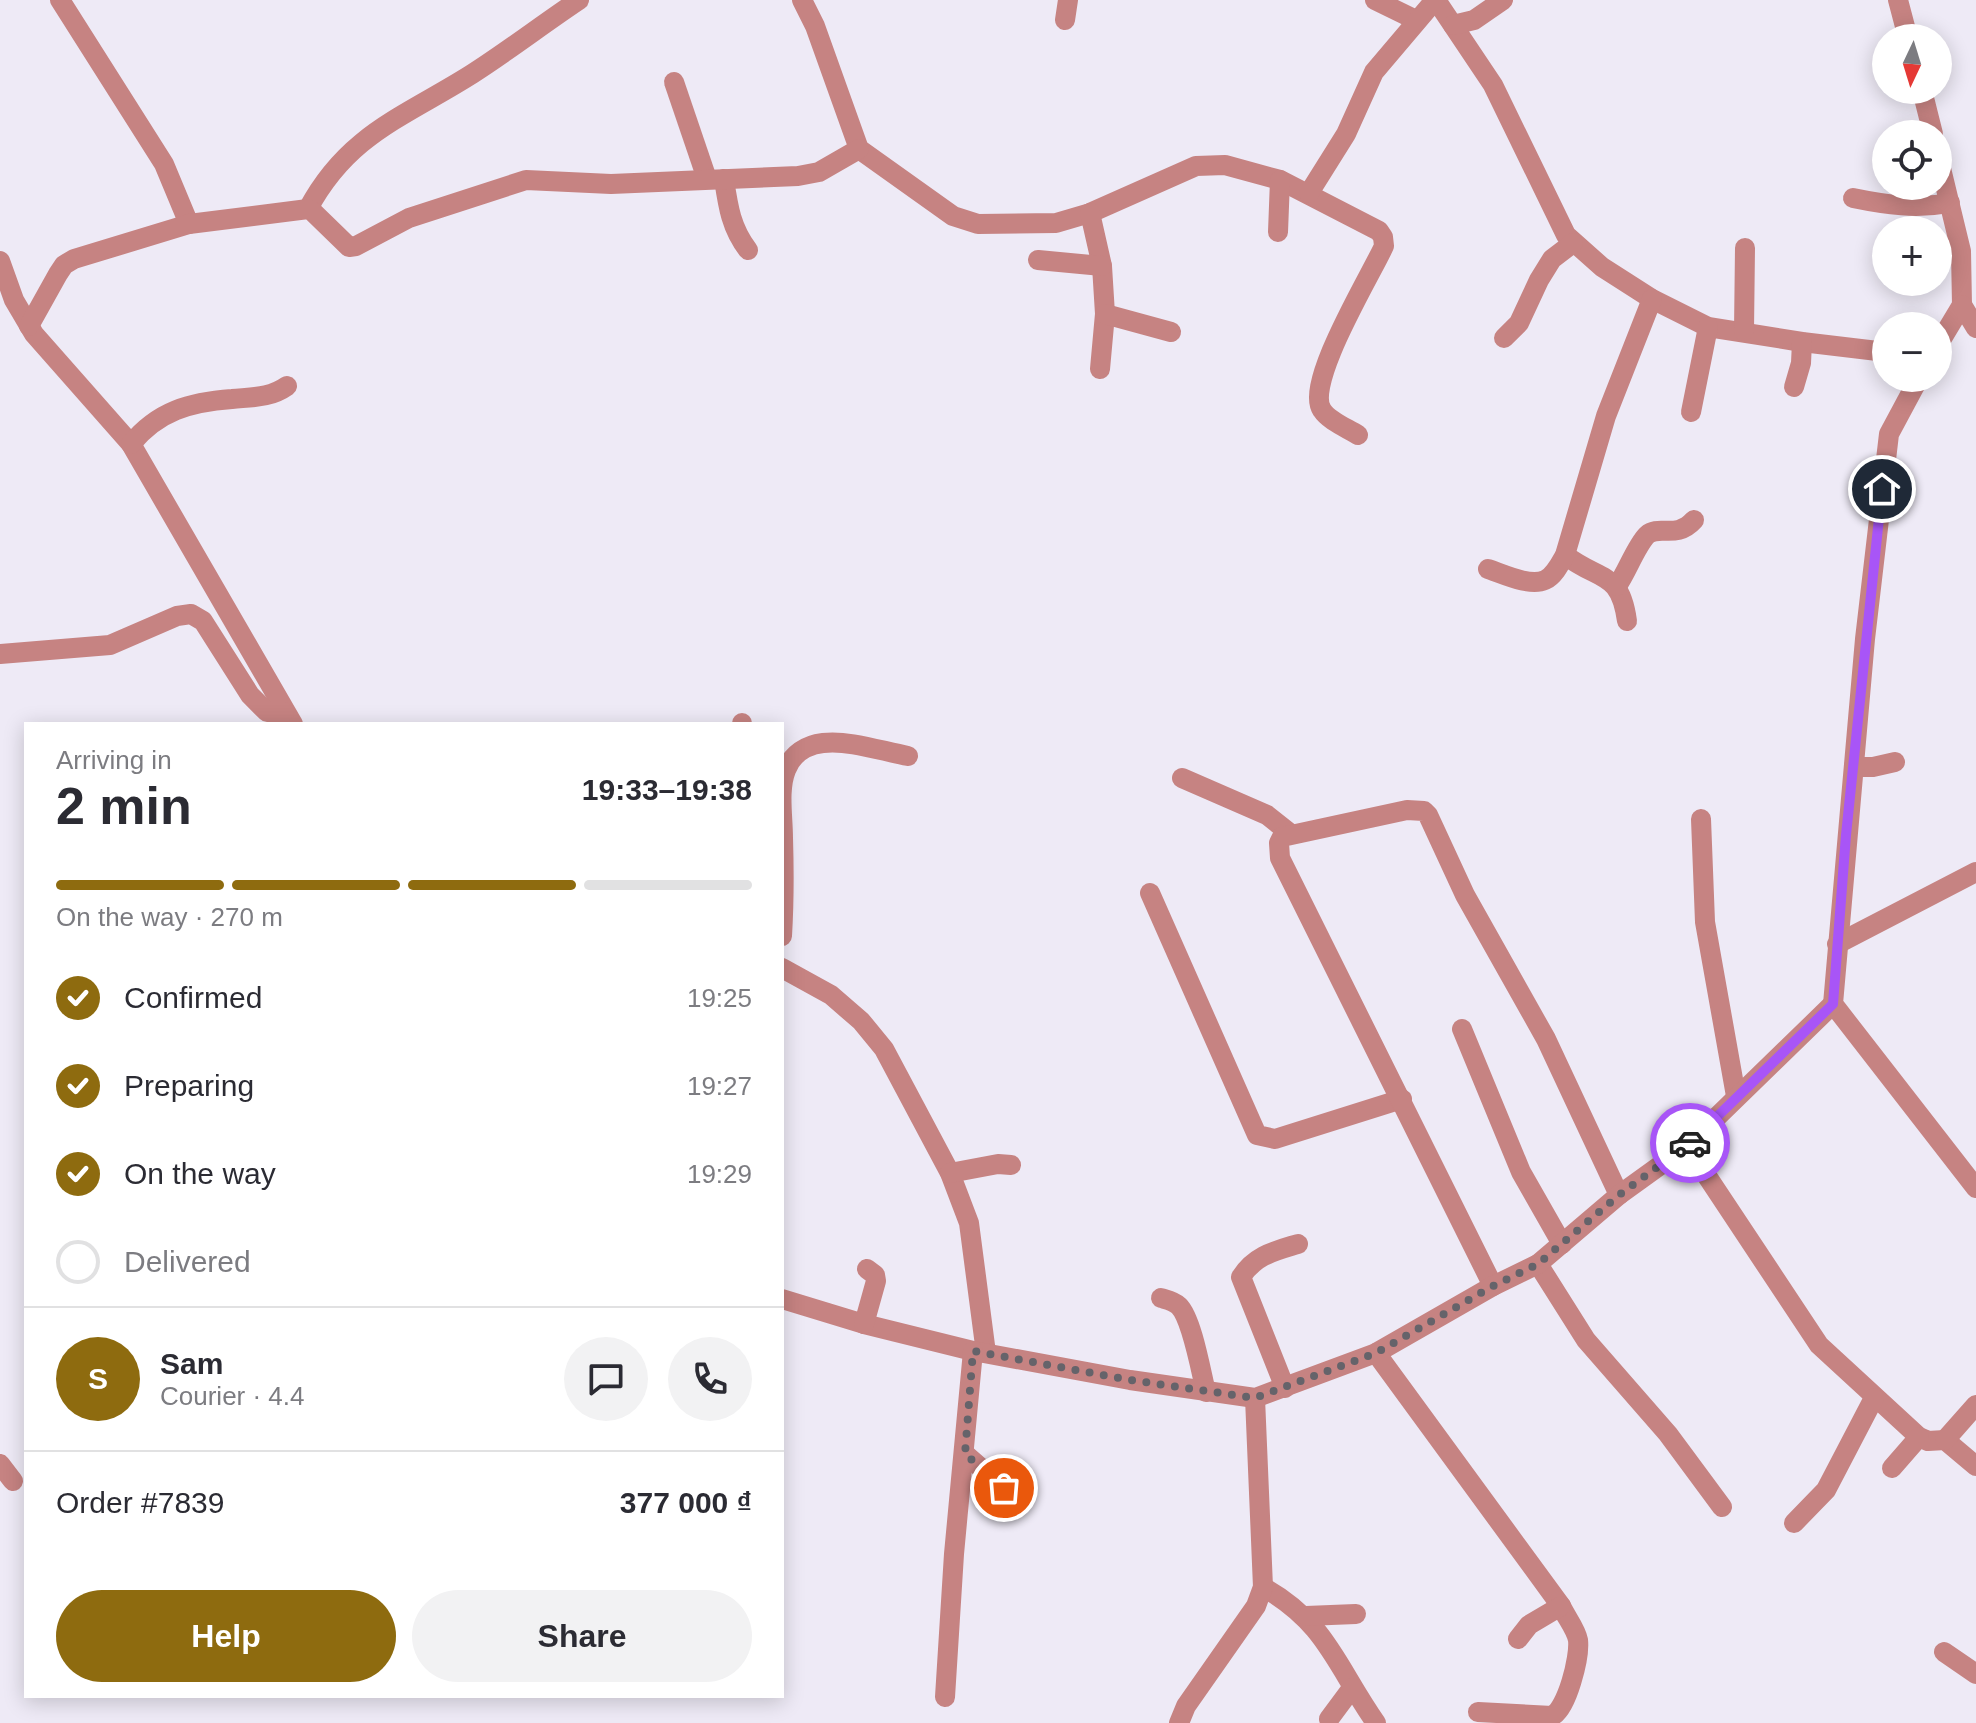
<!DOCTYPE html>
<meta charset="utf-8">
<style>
:root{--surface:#fff;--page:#f2f2f3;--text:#2b2b33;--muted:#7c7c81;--line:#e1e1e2;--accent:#8e6b0f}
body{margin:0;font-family:Arial,sans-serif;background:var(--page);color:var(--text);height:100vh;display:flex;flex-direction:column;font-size:30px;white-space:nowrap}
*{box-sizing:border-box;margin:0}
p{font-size:26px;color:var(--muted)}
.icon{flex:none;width:44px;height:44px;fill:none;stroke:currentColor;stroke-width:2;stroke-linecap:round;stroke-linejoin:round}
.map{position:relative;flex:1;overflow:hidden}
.panel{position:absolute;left:24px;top:722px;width:760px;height:976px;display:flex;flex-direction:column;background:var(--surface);border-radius:0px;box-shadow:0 4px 20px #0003}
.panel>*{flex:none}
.needle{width:52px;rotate:184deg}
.buttons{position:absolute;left:1872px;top:24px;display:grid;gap:16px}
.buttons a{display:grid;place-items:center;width:80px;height:80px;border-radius:50%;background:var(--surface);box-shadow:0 4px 20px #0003;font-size:40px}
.pin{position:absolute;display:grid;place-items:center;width:68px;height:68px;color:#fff;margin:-34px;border:4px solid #fff;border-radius:50%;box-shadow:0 2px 8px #0007}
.courier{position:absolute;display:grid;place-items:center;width:80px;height:80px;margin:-40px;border:6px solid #a855f7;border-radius:50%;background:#fff;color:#222;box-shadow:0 2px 10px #0007}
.head em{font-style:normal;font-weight:700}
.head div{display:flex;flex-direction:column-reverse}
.head{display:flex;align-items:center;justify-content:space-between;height:136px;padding:0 32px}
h1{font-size:52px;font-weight:700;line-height:60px}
.bar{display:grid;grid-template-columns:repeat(4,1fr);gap:12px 8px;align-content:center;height:96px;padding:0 32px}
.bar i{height:10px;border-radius:6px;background:var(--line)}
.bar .on{background:var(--accent)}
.bar p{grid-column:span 4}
.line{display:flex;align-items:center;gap:20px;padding:0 32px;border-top:2px solid var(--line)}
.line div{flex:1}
.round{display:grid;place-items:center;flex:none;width:84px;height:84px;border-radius:42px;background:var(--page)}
ol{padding:0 32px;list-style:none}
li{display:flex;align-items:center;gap:24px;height:88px}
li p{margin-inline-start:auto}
li .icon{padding:8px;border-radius:50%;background:var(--accent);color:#fff;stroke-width:4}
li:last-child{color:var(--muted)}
li i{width:44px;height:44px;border:4px solid var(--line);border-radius:50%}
.cta{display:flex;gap:16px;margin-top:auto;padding:16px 32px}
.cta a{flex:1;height:92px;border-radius:48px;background:var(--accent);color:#fff;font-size:32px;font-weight:700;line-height:92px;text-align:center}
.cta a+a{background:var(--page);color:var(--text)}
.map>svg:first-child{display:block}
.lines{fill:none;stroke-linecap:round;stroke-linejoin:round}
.minor{stroke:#c68382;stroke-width:20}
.done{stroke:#65636a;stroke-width:8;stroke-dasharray:0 14.4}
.route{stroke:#a855f7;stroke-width:10}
</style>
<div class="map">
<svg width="1976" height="1723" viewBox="0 0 1976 1723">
<rect width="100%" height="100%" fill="#eeeaf6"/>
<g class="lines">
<g class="minor">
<path d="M60 0 164 164 189 224"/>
<path d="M802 0 815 26 859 149 953 216 978 224 1056 223 1090 213 1196 166 1225 165 1280 180 1379 231 1383 237 1384 246C1371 275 1304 384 1322 410 1329 421 1347 428 1358 435"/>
<path d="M1375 0 1416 20"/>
<path d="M1436 0 1493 85 1566 235 1602 267 1652 299 1708 327 1802 342 1886 352"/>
<path d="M1898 0 1908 38"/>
<path d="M1065 20 1068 0"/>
<path d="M1453 25 1474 20 1503 0"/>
<path d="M674 82 707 179"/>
<path d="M1922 90 1933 134"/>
<path d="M1938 156 1961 251 1962 305 1938 345"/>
<path d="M724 179C728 206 731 228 748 250"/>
<path d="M1309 193 1346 134 1374 72 1435 0"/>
<path d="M1853 198C1887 205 1916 209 1950 203"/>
<path d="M308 209C348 134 404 117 472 74 508 51 543 24 579 0"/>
<path d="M1090 213 1102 266 1105 314 1100 369"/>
<path d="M1278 232 1280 180"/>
<path d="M1038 260 1102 266"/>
<path d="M0 261 14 300 34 334 131 444 293 724"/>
<path d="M1962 305 1976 328"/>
<path d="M1105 314 1171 332"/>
<path d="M29 326 58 274 64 265 74 259 189 224 308 209 313 212 349 247 356 246 409 218 526 180 611 184 798 176 819 172 859 149"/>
<path d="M1744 331 1745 248"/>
<path d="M1504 338 1519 323 1539 280 1552 259 1573 243"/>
<path d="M1919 378 1889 434 1865 639 1833 1004 1976 1188"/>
<path d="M1794 387 1801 363 1802 342"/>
<path d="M1691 412 1708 327"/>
<path d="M131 444C158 411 190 402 232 399 253 397 270 398 287 386"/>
<path d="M1565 555C1600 582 1620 570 1627 621"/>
<path d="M1488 569C1503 574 1530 587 1545 580 1554 576 1560 564 1565 555L1606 416 1652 299"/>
<path d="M1617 586C1627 572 1636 546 1647 535 1659 524 1676 540 1694 520"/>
<path d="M0 654 110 645 177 616 191 614 203 621 250 695 267 712H284"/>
<path d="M742 723V724"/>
<path d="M1854 767H1873L1895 762"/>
<path d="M1182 778 1267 815 1291 834"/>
<path d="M1701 819 1705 922 1736 1096"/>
<path d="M1150 893 1257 1135 1275 1139 1402 1099"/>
<path d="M782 936C784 903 784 870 783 838 783 817 778 790 786 770 792 754 806 745 823 743 850 740 881 751 908 756"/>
<path d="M1837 944 1976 872"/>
<path d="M782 968 831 995 861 1021 884 1049 950 1173 969 1223 986 1353"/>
<path d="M1462 1029 1521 1172 1562 1244"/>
<path d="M1687 1146 1819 1345 1919 1437 1928 1441 1945 1440 1976 1466"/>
<path d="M950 1173 998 1164 1011 1165"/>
<path d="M1538 1264 1586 1340 1668 1434 1722 1507"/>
<path d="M1493 1286 1280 858 1279 843 1282 837 1407 810 1424 811 1428 815 1465 895 1546 1039 1619 1195"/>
<path d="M1161 1298C1168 1300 1174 1301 1179 1306 1192 1319 1201 1372 1206 1392"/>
<path d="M782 1299 864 1324 973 1351 1130 1380 1255 1398 1376 1353 1493 1286 1538 1264 1619 1195 1687 1146 1833 1004"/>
<path d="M864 1324 876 1281 875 1275 867 1269"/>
<path d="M1376 1353 1561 1606C1566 1617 1576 1629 1578 1640 1580 1657 1567 1709 1552 1716L1478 1712"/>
<path d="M1285 1388 1241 1277C1255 1255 1275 1251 1298 1244"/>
<path d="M1945 1440 1976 1405"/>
<path d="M965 1454 1004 1488"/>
<path d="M0 1464 13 1481"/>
<path d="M1892 1468 1919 1437"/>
<path d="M1794 1523 1826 1490 1874 1398"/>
<path d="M1263 1587C1327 1623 1336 1666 1376 1723"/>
<path d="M1306 1616 1356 1614"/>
<path d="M1518 1639 1529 1625 1561 1606"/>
<path d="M1944 1652 1976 1674"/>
<path d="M945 1697 954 1554 973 1351"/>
<path d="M1329 1719 1352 1688"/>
<path d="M1179 1723 1186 1706 1256 1606 1263 1587 1255 1398"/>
</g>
</g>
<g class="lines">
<path class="done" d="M1004 1488 965 1454 973 1351 1130 1380 1255 1398 1376 1353 1493 1286 1538 1264 1619 1195 1690 1143"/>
<path class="route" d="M1690 1143 1833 1004 1846 835 1882 489"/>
</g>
</svg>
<div class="buttons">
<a><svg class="needle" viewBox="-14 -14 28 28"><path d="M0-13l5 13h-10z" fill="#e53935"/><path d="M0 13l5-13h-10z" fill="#7c7c81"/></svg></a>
<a><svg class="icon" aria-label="locate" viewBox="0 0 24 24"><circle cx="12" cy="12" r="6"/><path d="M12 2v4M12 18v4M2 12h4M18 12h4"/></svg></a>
<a>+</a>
<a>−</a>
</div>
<div class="pin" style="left:1004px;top:1488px;background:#ea580c"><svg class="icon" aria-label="bag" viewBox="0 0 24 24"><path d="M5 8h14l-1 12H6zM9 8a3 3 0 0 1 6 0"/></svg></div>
<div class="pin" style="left:1882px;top:489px;background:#1f2937"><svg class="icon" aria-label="home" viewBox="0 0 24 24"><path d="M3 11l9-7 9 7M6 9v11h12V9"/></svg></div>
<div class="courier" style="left:1690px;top:1143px"><svg class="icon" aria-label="car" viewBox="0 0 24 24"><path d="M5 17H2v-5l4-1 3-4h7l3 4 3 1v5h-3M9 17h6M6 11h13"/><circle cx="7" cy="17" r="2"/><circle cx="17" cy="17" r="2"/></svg></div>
<section class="panel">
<div class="head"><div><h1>2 min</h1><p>Arriving in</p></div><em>19:33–19:38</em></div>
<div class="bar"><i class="on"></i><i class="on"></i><i class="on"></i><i></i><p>On the way · 270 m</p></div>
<ol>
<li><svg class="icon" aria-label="check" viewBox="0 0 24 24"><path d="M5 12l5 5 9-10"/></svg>Confirmed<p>19:25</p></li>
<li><svg class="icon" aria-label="check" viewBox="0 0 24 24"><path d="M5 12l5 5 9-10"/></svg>Preparing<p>19:27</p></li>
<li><svg class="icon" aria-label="check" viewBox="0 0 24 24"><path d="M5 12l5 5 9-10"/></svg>On the way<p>19:29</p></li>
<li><i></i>Delivered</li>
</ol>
<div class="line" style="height:144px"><b class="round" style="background:var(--accent);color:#fff">S</b><div><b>Sam</b><p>Courier · 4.4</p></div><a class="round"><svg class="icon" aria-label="chat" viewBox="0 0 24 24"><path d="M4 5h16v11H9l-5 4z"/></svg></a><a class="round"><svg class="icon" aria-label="phone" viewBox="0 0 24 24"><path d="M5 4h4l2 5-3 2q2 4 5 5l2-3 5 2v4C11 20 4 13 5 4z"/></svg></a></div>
<div class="line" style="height:104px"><div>Order #7839</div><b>377 000 ₫</b></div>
<div class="cta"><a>Help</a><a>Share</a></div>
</section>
</div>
